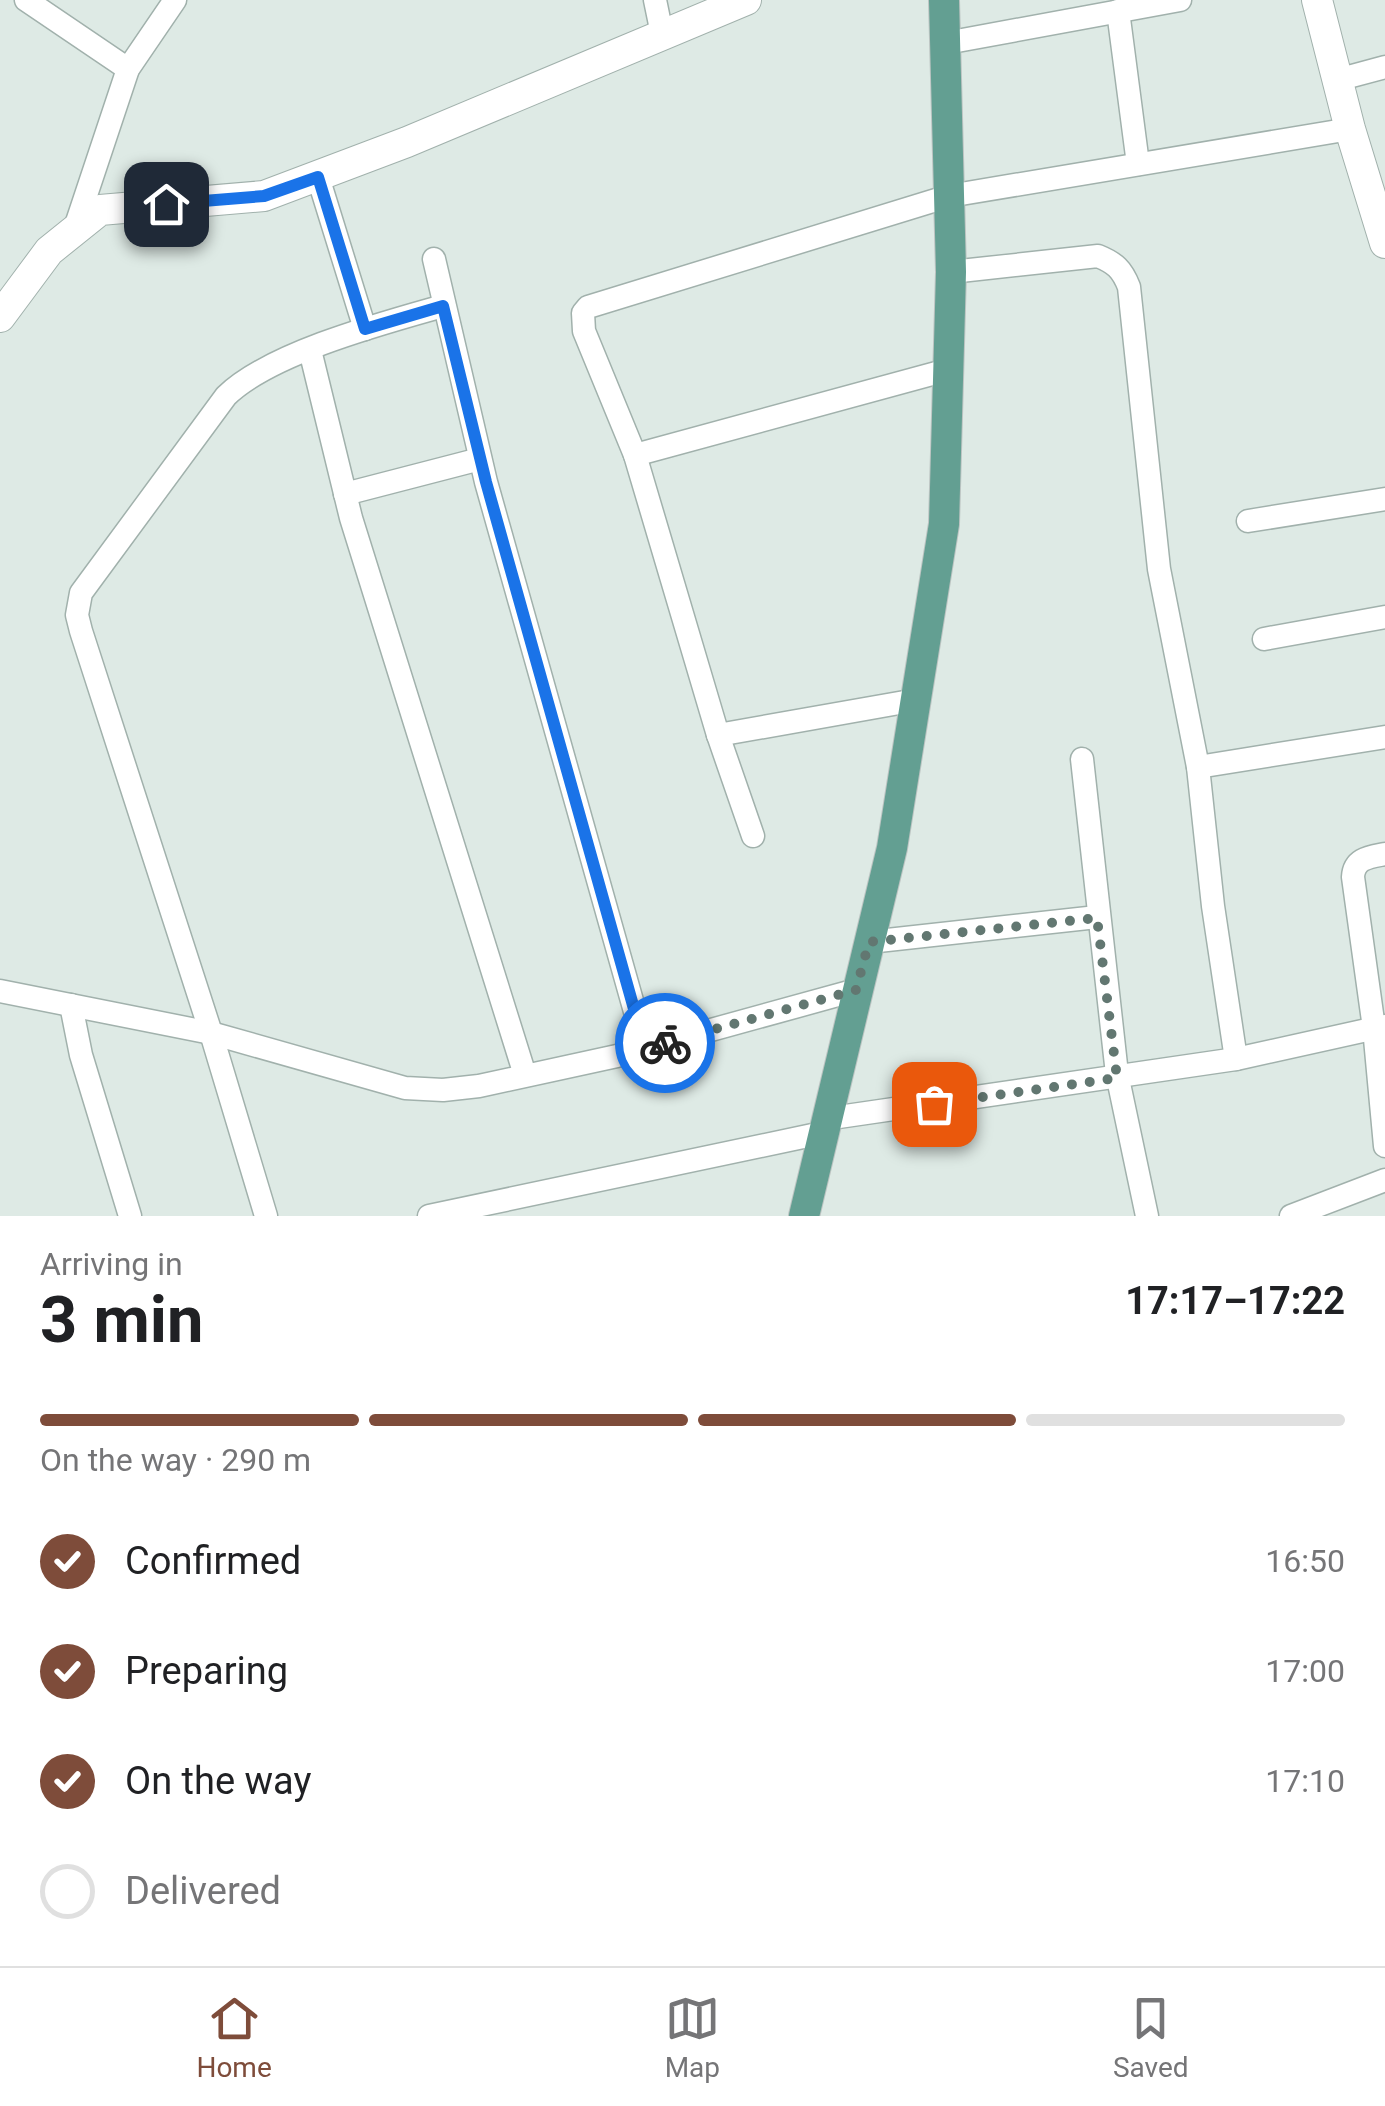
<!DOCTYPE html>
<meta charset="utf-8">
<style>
:root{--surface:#fff;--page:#f2f2f2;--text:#202124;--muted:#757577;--line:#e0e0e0;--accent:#7e4c3a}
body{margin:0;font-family:Roboto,sans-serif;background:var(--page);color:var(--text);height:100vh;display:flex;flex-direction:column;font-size:38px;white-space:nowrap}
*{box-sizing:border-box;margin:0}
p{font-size:32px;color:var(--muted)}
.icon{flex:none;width:55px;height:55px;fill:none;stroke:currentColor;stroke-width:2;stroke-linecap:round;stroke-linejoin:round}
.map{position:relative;height:1216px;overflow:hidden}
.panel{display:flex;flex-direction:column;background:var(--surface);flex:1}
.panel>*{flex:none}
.pin{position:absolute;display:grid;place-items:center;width:85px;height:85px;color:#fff;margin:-42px;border-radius:20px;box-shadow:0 5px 15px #0006}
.courier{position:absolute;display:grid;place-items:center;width:100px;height:100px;margin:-50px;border:8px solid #1a73e8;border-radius:50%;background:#fff;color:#222;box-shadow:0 2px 12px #0007}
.overview em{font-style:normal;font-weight:700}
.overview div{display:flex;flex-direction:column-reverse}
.overview{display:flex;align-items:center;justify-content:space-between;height:170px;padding:0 40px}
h1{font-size:65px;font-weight:700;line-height:75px}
.bar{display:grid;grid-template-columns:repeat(4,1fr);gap:15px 10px;align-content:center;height:120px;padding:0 40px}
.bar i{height:12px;border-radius:8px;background:var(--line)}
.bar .selected{background:var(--accent)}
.bar p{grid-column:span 4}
ol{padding:0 40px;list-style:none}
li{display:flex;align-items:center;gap:30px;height:110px}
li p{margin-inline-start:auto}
li .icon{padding:10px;border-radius:50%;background:var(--accent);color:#fff;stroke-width:4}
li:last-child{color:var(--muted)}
li i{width:55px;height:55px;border:5px solid var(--line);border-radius:50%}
.tab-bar{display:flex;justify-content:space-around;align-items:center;height:140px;border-top:2px solid var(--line);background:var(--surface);font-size:28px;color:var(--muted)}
.tab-bar a{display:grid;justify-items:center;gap:5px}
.tab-bar .selected{color:var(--accent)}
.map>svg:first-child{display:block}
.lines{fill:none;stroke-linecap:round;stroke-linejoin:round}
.minor-casing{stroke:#a1b1ac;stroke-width:25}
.tertiary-casing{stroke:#a1b1ac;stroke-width:32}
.primary-casing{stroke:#bcc4c2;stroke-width:32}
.minor{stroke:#fff;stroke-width:22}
.tertiary{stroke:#fff;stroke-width:30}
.primary{stroke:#639f92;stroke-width:30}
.done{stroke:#627771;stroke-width:10;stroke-dasharray:0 18}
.route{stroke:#1a73e8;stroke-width:12}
</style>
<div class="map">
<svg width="1385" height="1216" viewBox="0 0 1385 1216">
<rect width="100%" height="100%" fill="#deeae5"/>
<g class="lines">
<defs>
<g id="minor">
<path d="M26 0 128 69"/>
<path d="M655 0 662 34"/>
<path d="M1118 11 1138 164"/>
<path d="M946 43 1180 0"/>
<path d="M1337 80 1385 67"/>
<path d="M318 177 365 329"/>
<path d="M74 231 128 69 175 0"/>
<path d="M434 259 486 482 645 1047"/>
<path d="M951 272 1098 256C1115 263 1122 269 1129 287L1159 569 1198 767 1213 906 1236 1059"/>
<path d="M310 350 351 518 525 1075"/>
<path d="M635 455 947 370"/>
<path d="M345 494 480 459"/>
<path d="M1248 521 1385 499"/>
<path d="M1264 639 1385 617"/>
<path d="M718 735 916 700"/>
<path d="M1082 759 1117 1074 1147 1216"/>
<path d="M1198 767 1385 737"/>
<path d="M753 836 718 735 635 455 584 331 583 313 588 307 949 196 1350 129"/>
<path d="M1385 854C1370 857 1354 858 1353 877L1374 1028 1385 1146"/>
<path d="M869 942 1097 917"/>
<path d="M0 991 211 1033 405 1088 443 1090 479 1086 617 1056 856 990"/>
<path d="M71 1005 81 1055 130 1216"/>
<path d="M825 1119 1236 1059 1385 1026"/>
<path d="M266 1216 211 1033 81 631 77 615 81 593 226 396C270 353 383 323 443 306"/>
<path d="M429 1216 822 1133"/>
<path d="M1291 1216 1385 1180"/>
</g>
<g id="tertiary">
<path d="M1317 0 1350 129 1385 243"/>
<path d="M0 317 49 251 100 210 264 196 407 142 746 0"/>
</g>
<path id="primary" d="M804 1216 892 848 944 524 951 272 944 0"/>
</defs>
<use href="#minor" class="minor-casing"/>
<use href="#tertiary" class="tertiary-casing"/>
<use href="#primary" class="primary-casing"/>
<use href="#minor" class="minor"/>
<use href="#tertiary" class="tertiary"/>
<use href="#primary" class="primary"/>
</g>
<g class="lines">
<path class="done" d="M665 1043 856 990 869 942 1097 918 1117 1078 934 1104"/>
<path class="route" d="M166 204 264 196 318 177 365 329 443 306 486 482 645 1048 665 1043"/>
</g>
</svg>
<div class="pin" style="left:934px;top:1104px;background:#ea580c"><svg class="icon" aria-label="bag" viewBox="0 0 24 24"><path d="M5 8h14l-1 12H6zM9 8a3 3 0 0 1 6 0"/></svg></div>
<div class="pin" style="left:166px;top:204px;background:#1f2937"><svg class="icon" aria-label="home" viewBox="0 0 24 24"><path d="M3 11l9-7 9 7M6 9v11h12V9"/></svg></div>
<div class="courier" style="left:665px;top:1043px"><svg class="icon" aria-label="bike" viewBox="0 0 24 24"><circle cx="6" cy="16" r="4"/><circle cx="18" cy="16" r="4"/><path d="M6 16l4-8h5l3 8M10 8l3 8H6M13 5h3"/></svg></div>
</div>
<section class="panel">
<div class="overview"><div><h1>3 min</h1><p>Arriving in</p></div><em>17:17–17:22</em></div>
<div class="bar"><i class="selected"></i><i class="selected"></i><i class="selected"></i><i></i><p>On the way · 290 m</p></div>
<ol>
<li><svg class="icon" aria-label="check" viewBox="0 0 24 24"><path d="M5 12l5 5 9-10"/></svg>Confirmed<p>16:50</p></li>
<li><svg class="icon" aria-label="check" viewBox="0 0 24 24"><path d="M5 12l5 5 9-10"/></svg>Preparing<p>17:00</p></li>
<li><svg class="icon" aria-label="check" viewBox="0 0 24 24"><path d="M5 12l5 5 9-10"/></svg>On the way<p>17:10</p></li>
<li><i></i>Delivered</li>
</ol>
</section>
<nav class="tab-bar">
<a class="selected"><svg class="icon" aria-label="home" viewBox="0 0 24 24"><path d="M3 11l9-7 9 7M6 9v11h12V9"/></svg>Home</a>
<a><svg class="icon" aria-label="map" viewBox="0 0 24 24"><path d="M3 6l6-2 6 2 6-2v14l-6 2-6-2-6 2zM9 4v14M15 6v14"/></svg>Map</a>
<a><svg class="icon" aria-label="saved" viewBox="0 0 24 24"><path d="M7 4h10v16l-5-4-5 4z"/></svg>Saved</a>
</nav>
